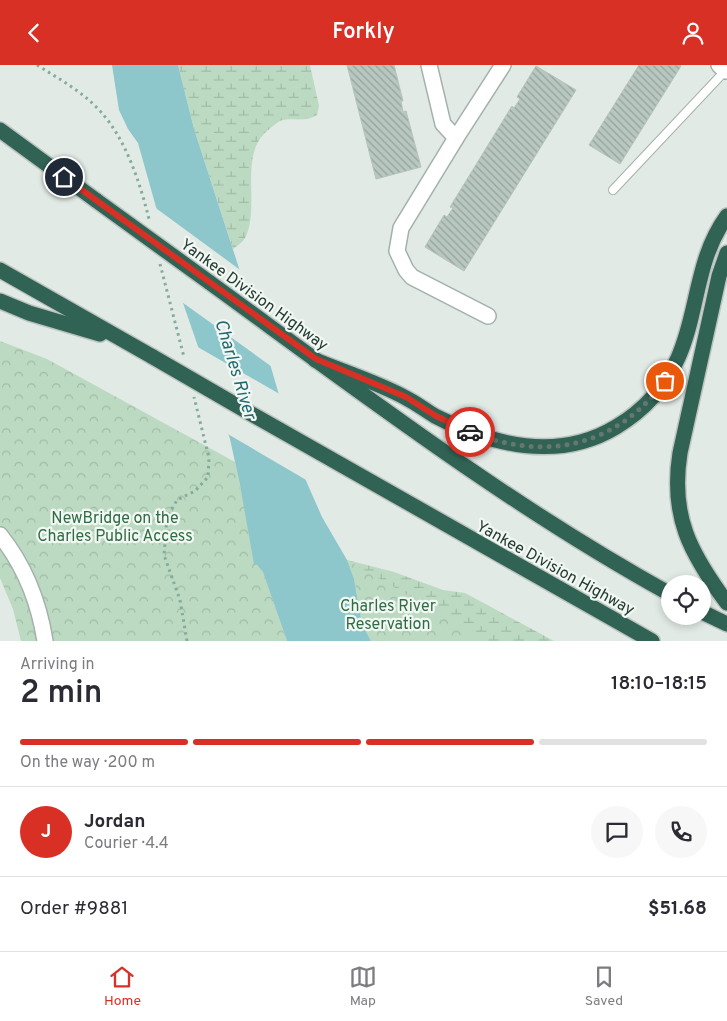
<!DOCTYPE html>
<meta charset="utf-8">
<style>
:root{--surface:#fff;--page:#f7f7f7;--text:#2b2b33;--muted:#7c7c81;--line:#e1e1e2;--accent:#d93025}
body{margin:0;font-family:Overpass,sans-serif;background:var(--page);color:var(--text);height:100vh;display:flex;flex-direction:column;font-size:19px;white-space:nowrap}
*{box-sizing:border-box;margin:0}
p{font-size:16px;color:var(--muted)}
.icon{flex:none;width:28px;height:28px;fill:none;stroke:currentColor;stroke-width:2;stroke-linecap:round;stroke-linejoin:round}
.map{position:relative;height:576px;overflow:hidden}
.details{display:flex;flex-direction:column;background:var(--surface);flex:1}
.details>*{flex:none}
.fabs{position:absolute;left:661px;top:510px;display:grid;gap:10px}
.fabs a{display:grid;place-items:center;width:50px;height:50px;border-radius:50%;background:var(--surface);box-shadow:0 2px 8px #0003;font-size:25px}
.pin{position:absolute;display:grid;place-items:center;width:42px;height:42px;color:#fff;margin:-21px;border:2px solid #fff;border-radius:50%;box-shadow:0 1px 5px #0007}
.courier{position:absolute;display:grid;place-items:center;width:50px;height:50px;margin:-25px;border:4px solid #d93025;border-radius:50%;background:#fff;color:#222;box-shadow:0 1px 6px #0007}
.overview em{font-style:normal;font-weight:600}
.overview div{display:flex;flex-direction:column-reverse}
.overview{display:flex;align-items:center;justify-content:space-between;height:85px;padding:0 20px}
h1{font-size:32px;font-weight:600;line-height:38px}
.bar{display:grid;grid-template-columns:repeat(4,1fr);gap:8px 5px;align-content:center;height:60px;padding:0 20px}
.bar i{height:6px;border-radius:4px;background:var(--line)}
.bar .on{background:var(--accent)}
.bar p{grid-column:span 4}
.line{display:flex;align-items:center;gap:12px;padding:0 20px;border-top:1px solid var(--line)}
.line div{flex:1}
.round{display:grid;place-items:center;flex:none;width:52px;height:52px;border-radius:26px;background:var(--page)}
header{display:flex;justify-content:space-between;align-items:center;height:65px;padding:0 20px;background:var(--accent);color:#fff;font-size:22px;font-weight:600}
.tab-bar{display:flex;justify-content:space-around;align-items:center;height:70px;border-top:1px solid var(--line);background:var(--surface);font-size:14px;color:var(--muted)}
.tab-bar a{display:grid;justify-items:center;gap:2px}
.tab-bar .on{color:var(--accent)}
.map>svg:first-child{display:block}
.wetland{fill:url(#wetland-marsh)}
.park{fill:url(#park-crowns)}
.water{fill:#8dc6cb}
.pier{fill:#e1eae5}
.building{fill:url(#building-back-hatch);stroke:#b4c3bb}
.lines{fill:none;stroke-linecap:round;stroke-linejoin:round}
.service-casing{stroke:#a4b1ab;stroke-width:10}
.minor-casing{stroke:#a4b1ab;stroke-width:18}
.motorway-casing{stroke:#bdc4c1;stroke-width:18}
.path{stroke:#84ab9b;stroke-width:3;stroke-dasharray:2.5 4;stroke-linecap:butt}
.service{stroke:#fff;stroke-width:8}
.minor{stroke:#fff;stroke-width:15}
.motorway{stroke:#316354;stroke-width:15}
.motorway-bridge-casing{stroke:#bdc4c1;stroke-width:18;stroke-linecap:butt}
.motorway-bridge{stroke:#316354;stroke-width:15}
.done{stroke:#667770;stroke-width:5;stroke-dasharray:0 9}
.route{stroke:#d93025;stroke-width:6}
.labels{text-anchor:middle;stroke-width:4.5;stroke-linejoin:round;paint-order:stroke}
.street-label{font-size:16px;fill:#233931;stroke:#f1f7f3}
.park-label{font-size:16px;fill:#306c43;stroke:#f1f7f3}
.water-label{font-size:18px;font-style:italic;fill:#226970;stroke:#f1f7f3}
</style>
<header><svg class="icon" aria-label="back" viewBox="0 0 24 24"><path d="M15 5l-7 7 7 7"/></svg>Forkly<svg class="icon" aria-label="person" viewBox="0 0 24 24"><circle cx="12" cy="8" r="4"/><path d="M4 21q1-7 8-7t8 7"/></svg></header>
<div class="map">
<svg width="727" height="576" viewBox="0 0 727 576">
<defs>
<pattern id="wetland-marsh" width="20" height="14" patternUnits="userSpaceOnUse" patternTransform="scale(1.25)"><rect width="20" height="14" fill="#bbdac1"/><path d="M1 5h8M5 5V1M11 12h8M15 12V8" fill="none" stroke="#a0bca6"/></pattern>
<pattern id="park-crowns" width="20" height="18" patternUnits="userSpaceOnUse" patternTransform="scale(1.25)"><rect width="20" height="18" fill="#bbdac1"/><path d="M2 6a3 3 0 1 1 6 0M12 15a3 3 0 1 1 6 0" fill="none" stroke="#a0bca6"/></pattern>
<pattern id="building-back-hatch" width="6" height="6" patternUnits="userSpaceOnUse" patternTransform="scale(1.25)"><rect width="6" height="6" fill="#b9c7c1"/><path d="M-1 5l2 2M0 0l6 6M5-1l2 2" fill="none" stroke="#96a39d"/></pattern>
</defs>
<rect width="100%" height="100%" fill="#e1eae5"/>
<g class="wetland">
<path d="M178 0H310L319 41 317 50C307 57 295 53 283 55 278 56 272 62 267 66 238 91 261 142 245 173 242 178 237 181 233 184L194 64Z"/>
<path d="M347 495 394 507 443 525 465 528 554 576H371L354 514Z"/>
</g>
<g class="park">
<path d="M0 276 47 294 235 397 257 500 263 506 287 576H21L13 544 0 513Z"/>
<path d="M347 495 487 576H371L362 559 354 514Z"/>
</g>
<path class="water" d="M112 0H178L194 64 270 299 300 402 322 452 347 495 354 514 362 559 371 576H287L263 507 257 500 254 499 240 420 230 374 183 238 138 78 128 64 119 45Z"/>
<g class="pier">
<path d="M153 141 243 207 261 257 275 304 179 235Z"/>
<path d="M196 281 283 331 291 364 308 416 226 368 217 344 206 320Z"/>
</g>
<g class="building">
<path d="M347 0H394L403 36H401L403 47 406 46 421 102 376 114Z"/>
<path d="M639 0H679L681 1 620 99 589 80Z"/>
<path d="M536 1 576 25 464 206 425 182 444 150 447 152 453 143 450 142 512 41 514 43 520 34 517 32Z"/>
</g>
<g class="lines">
<defs>
<path id="service" d="M613 125 725 6"/>
<g id="minor">
<path d="M429 0 443 59 456 73"/>
<path d="M719 0 725 6"/>
<path d="M488 251 412 212 406 205 397 186 401 163 456 73 503 0"/>
<path d="M0 470C24 500 39 538 45 576"/>
</g>
<g id="motorway">
<path d="M0 65 97 136"/>
<path d="M727 188 719 211 680 388C670 451 690 488 727 538"/>
<path d="M0 205 153 292"/>
<path d="M209 217C359 326 507 439 670 529"/>
<path d="M0 236 29 248 100 269"/>
<path d="M315 295C344 307 379 318 406 333 416 338 425 345 435 351 491 380 558 397 616 362 643 346 665 322 678 293 699 246 695 195 727 151"/>
<path d="M248 347 652 576"/>
<path d="M702 547 727 559"/>
</g>
</defs>
<use href="#service" class="service-casing"/>
<use href="#minor" class="minor-casing"/>
<use href="#motorway" class="motorway-casing"/>
<g class="path">
<path d="M37 0C59 14 82 26 100 46 126 74 140 118 149 154"/>
<path d="M160 199 184 292"/>
<path d="M187 576 180 535 164 490 167 453 177 435 195 426 208 412 209 393 194 332"/>
</g>
<use href="#service" class="service"/>
<use href="#minor" class="minor"/>
<use href="#motorway" class="motorway"/>
<defs>
<g id="motorway-bridge">
<path d="M97 136 209 217"/>
<path d="M153 292 248 347"/>
</g>
</defs>
<use href="#motorway-bridge" class="motorway-bridge-casing"/>
<use href="#motorway-bridge" class="motorway-bridge"/>
</g>
<g class="lines">
<path class="done" d="M470 367C546 397 616 382 665 316"/>
<path class="route" d="M64 112 316 294 406 332 436 351 470 367"/>
</g>
<g class="labels">
<g class="street-label">
<text transform="translate(255 229) rotate(36)" y="6">Yankee Division Highway</text>
<text transform="translate(556 502) rotate(29)" y="6">Yankee Division Highway</text>
</g>
<g class="park-label">
<text x="115" y="458">NewBridge on the<tspan x="115" dy="18">Charles Public Access</tspan></text>
<text x="388" y="546">Charles River<tspan x="388" dy="18">Reservation</tspan></text>
</g>
<g class="water-label">
<text transform="translate(236 304) rotate(73)" y="6">Charles River</text>
</g>
</g>
</svg>
<div class="fabs">
<a><svg class="icon" aria-label="locate" viewBox="0 0 24 24"><circle cx="12" cy="12" r="6"/><path d="M12 2v4M12 18v4M2 12h4M18 12h4"/></svg></a>
</div>
<div class="pin" style="left:665px;top:316px;background:#ea580c"><svg class="icon" aria-label="bag" viewBox="0 0 24 24"><path d="M5 8h14l-1 12H6zM9 8a3 3 0 0 1 6 0"/></svg></div>
<div class="pin" style="left:64px;top:112px;background:#1f2937"><svg class="icon" aria-label="home" viewBox="0 0 24 24"><path d="M3 11l9-7 9 7M6 9v11h12V9"/></svg></div>
<div class="courier" style="left:470px;top:367px"><svg class="icon" aria-label="car" viewBox="0 0 24 24"><path d="M5 17H2v-5l4-1 3-4h7l3 4 3 1v5h-3M9 17h6M6 11h13"/><circle cx="7" cy="17" r="2"/><circle cx="17" cy="17" r="2"/></svg></div>
</div>
<section class="details">
<div class="overview"><div><h1>2 min</h1><p>Arriving in</p></div><em>18:10–18:15</em></div>
<div class="bar"><i class="on"></i><i class="on"></i><i class="on"></i><i></i><p>On the way · 200 m</p></div>
<div class="line" style="height:90px"><b class="round" style="background:var(--accent);color:#fff">J</b><div><b>Jordan</b><p>Courier · 4.4</p></div><a class="round"><svg class="icon" aria-label="chat" viewBox="0 0 24 24"><path d="M4 5h16v11H9l-5 4z"/></svg></a><a class="round"><svg class="icon" aria-label="phone" viewBox="0 0 24 24"><path d="M5 4h4l2 5-3 2q2 4 5 5l2-3 5 2v4C11 20 4 13 5 4z"/></svg></a></div>
<div class="line" style="height:65px"><div>Order #9881</div><b>$51.68</b></div>
</section>
<nav class="tab-bar">
<a class="on"><svg class="icon" aria-label="home" viewBox="0 0 24 24"><path d="M3 11l9-7 9 7M6 9v11h12V9"/></svg>Home</a>
<a><svg class="icon" aria-label="map" viewBox="0 0 24 24"><path d="M3 6l6-2 6 2 6-2v14l-6 2-6-2-6 2zM9 4v14M15 6v14"/></svg>Map</a>
<a><svg class="icon" aria-label="saved" viewBox="0 0 24 24"><path d="M7 4h10v16l-5-4-5 4z"/></svg>Saved</a>
</nav>
